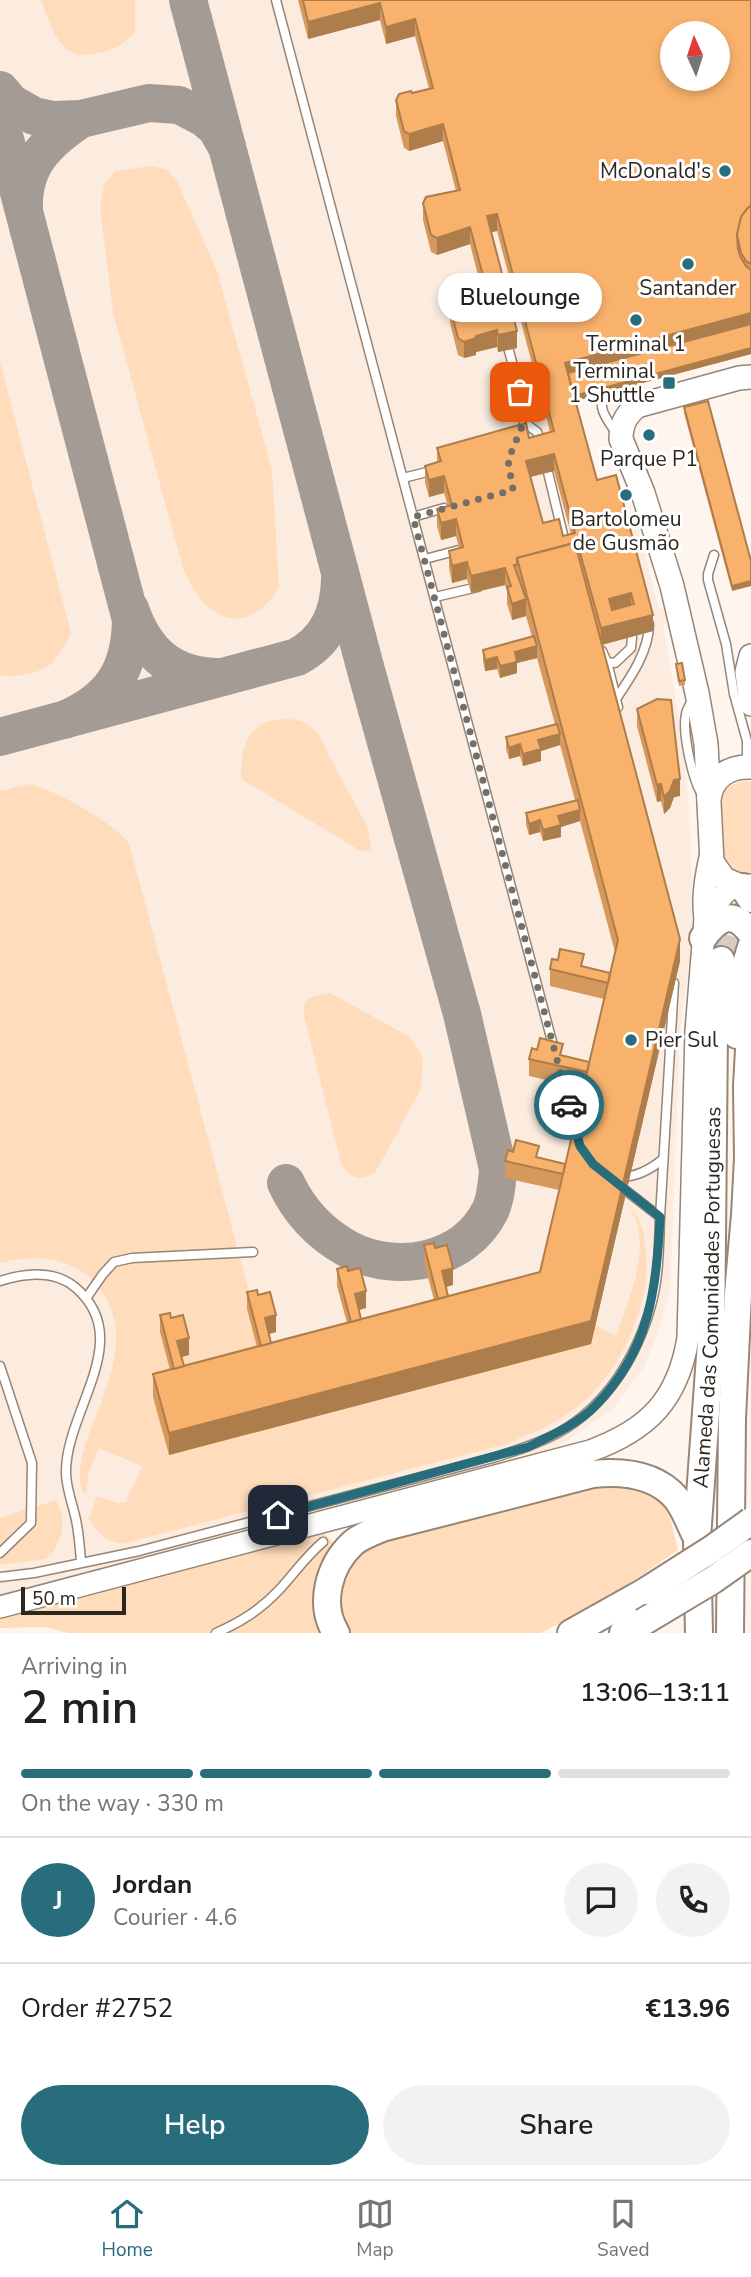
<!DOCTYPE html>
<meta charset="utf-8">
<style>
:root{--surface:#fff;--page:#f2f2f2;--text:#202124;--muted:#757577;--line:#e0e0e0;--accent:#276d7c}
body{margin:0;font-family:"Nunito Sans",sans-serif;background:var(--page);color:var(--text);height:100vh;display:flex;flex-direction:column;font-size:26px;white-space:nowrap}
*{box-sizing:border-box;margin:0}
p{font-size:23px;color:var(--muted)}
.icon{flex:none;width:38px;height:38px;fill:none;stroke:currentColor;stroke-width:2;stroke-linecap:round;stroke-linejoin:round}
.map{position:relative;height:1633px;overflow:hidden}
.sheet{display:flex;flex-direction:column;background:var(--surface);flex:1}
.sheet>*{flex:none}
.needle{width:46px;rotate:357deg}
.buttons{position:absolute;left:660px;top:21px;display:grid;gap:14px}
.buttons a{display:grid;place-items:center;width:70px;height:70px;border-radius:50%;background:var(--surface);box-shadow:0 4px 10px #0003;font-size:35px}
.scale{position:absolute;left:21px;bottom:18px;width:105px;box-sizing:border-box;padding-left:7px;border:4px solid #2e2720;border-top:0;font-size:19px;line-height:24px;white-space:nowrap;color:#2e2720;-webkit-text-stroke:5px #fff;paint-order:stroke}
.pin{position:absolute;display:grid;place-items:center;width:60px;height:60px;color:#fff;margin:-30px;border-radius:14px;box-shadow:0 4px 10px #0006}
.courier{position:absolute;display:grid;place-items:center;width:70px;height:70px;margin:-35px;border:5px solid #276d7c;border-radius:50%;background:#fff;color:#222;box-shadow:0 2px 9px #0007}
.bubble{position:absolute;height:49px;border-radius:24px;background:var(--surface);box-shadow:0 4px 10px #0003;font-size:23px;font-weight:600;line-height:49px;text-align:center}
.headline em{font-style:normal;font-weight:600}
.headline div{display:flex;flex-direction:column-reverse}
.headline{display:flex;align-items:center;justify-content:space-between;height:119px;padding:0 21px}
h1{font-size:46px;font-weight:600;line-height:52px}
.bar{display:grid;grid-template-columns:repeat(4,1fr);gap:10px 7px;align-content:center;height:84px;padding:0 21px}
.bar i{height:9px;border-radius:5px;background:var(--line)}
.bar .on{background:var(--accent)}
.bar p{grid-column:span 4}
.line{display:flex;align-items:center;gap:18px;padding:0 21px;border-top:2px solid var(--line)}
.line div{flex:1}
.round{display:grid;place-items:center;flex:none;width:74px;height:74px;border-radius:37px;background:var(--page)}
.primary-button{display:flex;gap:14px;margin-top:auto;padding:14px 21px}
.primary-button a{flex:1;height:80px;border-radius:42px;background:var(--accent);color:#fff;font-size:28px;font-weight:600;line-height:80px;text-align:center}
.primary-button a+a{background:var(--page);color:var(--text)}
.tab-bar{display:flex;justify-content:space-around;align-items:center;height:98px;border-top:2px solid var(--line);background:var(--surface);font-size:19px;color:var(--muted)}
.tab-bar a{display:grid;justify-items:center;gap:4px}
.tab-bar .on{color:var(--accent)}
.map>svg:first-child{display:block}
.built{fill:#fcecdf;fill-rule:evenodd}
.green{fill:#ffdcbc}
.lines{fill:none;stroke-linecap:round;stroke-linejoin:round}
.taxiway{stroke:#a49c94;stroke-width:38}
.primary-tunnel{stroke:#d4ccc5;stroke-width:26;stroke-dasharray:26 13;stroke-linecap:butt}
.service-casing{stroke:#978575;stroke-width:11}
.tertiary-casing{stroke:#978575;stroke-width:24}
.secondary-casing{stroke:#978575;stroke-width:26}
.primary-casing{stroke:#978575;stroke-width:30}
.trunk-casing{stroke:#978575;stroke-width:30}
.service{stroke:#fff;stroke-width:8}
.tertiary{stroke:#fff;stroke-width:21}
.secondary{stroke:#fff;stroke-width:23}
.primary{stroke:#fff;stroke-width:26}
.trunk{stroke:#fff;stroke-width:26}
.trunk-bridge-casing{stroke:#978575;stroke-width:30;stroke-linecap:butt}
.trunk-bridge{stroke:#fff;stroke-width:26}
.wall{fill:#d6995d;fill-rule:evenodd}
.shaded-wall{fill:#ae7d4c}
.building{fill:#f9b26c;stroke:#ae7d4c;stroke-width:2;fill-rule:evenodd}
.done{stroke:#766f68;stroke-width:7;stroke-dasharray:0 12.6}
.route{stroke:#276d7c;stroke-width:9}
.poi-dot{fill:#276d7c;stroke:#fff;stroke-width:2.5}
.labels{text-anchor:middle;stroke-width:6;stroke-linejoin:round;paint-order:stroke}
.poi-label{font-size:21px;fill:#2e2720;stroke:#fff}
.street-label{font-size:21px;fill:#2e2720;stroke:#fff}
</style>
<div class="map">
<svg width="751" height="1633" viewBox="0 0 751 1633">
<rect width="100%" height="100%" fill="#fdf5ee"/>
<path class="built" d="M0 0H751V330L565 380 597 496 624 522 636 519 659 609 670 607 673 622 663 624 676 702 689 802 693 936 680 1031 670 1293 657 1335 644 1367 613 1409 551 1452 0 1596ZM672 33H718V79H672Z"/>
<g class="green">
<path d="M41 0H135V32C124 44 114 50 98 53 92 54 82 56 76 54 55 48 48 17 41 0Z"/>
<path d="M151 166 168 170 178 183 217 271 272 470 279 587C261 620 229 631 202 601 195 593 190 581 184 572L113 312 100 207 104 184 115 171Z"/>
<path d="M0 362 71 633C66 643 61 654 53 662 42 674 15 678 0 675Z"/>
<path d="M287 719C308 719 322 733 327 752L367 826 372 852 359 850 241 779C241 758 243 734 264 723 270 720 281 720 287 719Z"/>
<path d="M744 781 751 782V873C718 876 721 848 720 825 720 816 718 805 721 797 725 787 734 783 744 781Z"/>
<path d="M30 784C57 791 111 821 129 843L263 1344 536 1274 543 1296 616 1336C628 1301 654 1243 630 1210 640 1216 642 1226 644 1237 654 1289 632 1348 597 1388 573 1416 541 1430 506 1444L122 1544C104 1540 99 1534 89 1519L97 1496 118 1503 126 1502 142 1466 99 1448 88 1474 87 1491 84 1494C75 1476 82 1455 88 1437 107 1386 139 1324 90 1278 65 1255 32 1255 0 1263V791Z"/>
<path d="M330 993 410 1037 423 1058 421 1089 376 1171C361 1183 350 1178 341 1163L304 1016V1006L308 998Z"/>
<path d="M590 1482 648 1488 668 1509 678 1550 617 1592 541 1633H345L337 1621 345 1565 368 1546 393 1532Z"/>
<path d="M56 1500 62 1514V1532L54 1551 46 1559 0 1565V1518Z"/>
<path d="M322 1531 337 1546 325 1633H68L45 1627 0 1628V1615Z"/>
</g>
<g class="lines">
<g class="taxiway">
<path d="M188 0 367 674 462 1014 498 1169C497 1183 496 1198 490 1211 464 1262 397 1275 348 1249 321 1234 299 1211 286 1183"/>
<path d="M0 90 11 103 34 116 53 120 81 119 149 103 179 105 204 118 216 128 227 147"/>
<path d="M0 120 131 620C130 671 111 700 64 720"/>
<path d="M24 206C23 164 48 141 81 119"/>
<path d="M130 609C145 653 172 677 219 677"/>
<path d="M0 737 297 657C327 641 339 614 340 580"/>
</g>
<path class="primary-tunnel" d="M721 960 733 927 751 904"/>
<defs>
<g id="service">
<path d="M276 0 554 1049"/>
<path d="M506 340 525 410V423L520 432"/>
<path d="M613 386C592 403 605 417 617 434"/>
<path d="M525 423 537 432 542 444"/>
<path d="M546 464 565 543"/>
<path d="M403 478 435 470"/>
<path d="M413 517 444 508"/>
<path d="M714 555 708 574V580L726 644 734 694 747 741V756L742 765"/>
<path d="M425 559 459 550"/>
<path d="M435 597 478 587"/>
<path d="M602 651 607 662 615 663 631 648 632 637"/>
<path d="M607 662 614 690"/>
<path d="M694 698C691 703 687 708 686 714 682 732 692 777 701 793"/>
<path d="M618 707 616 699C631 677 649 651 649 624"/>
<path d="M561 1075 577 1134"/>
<path d="M620 1177C637 1177 650 1170 663 1159"/>
<path d="M660 1217 674 983"/>
<path d="M0 1281C25 1273 54 1269 76 1288 136 1340 65 1411 66 1473 66 1488 73 1505 76 1520 79 1534 80 1548 81 1562"/>
<path d="M87 1297 103 1274 114 1262 132 1258 253 1252"/>
<path d="M0 1366 32 1463 31 1523 0 1553"/>
<path d="M0 1577 34 1573 139 1551 493 1458C515 1451 537 1444 558 1433 607 1406 638 1355 652 1302 659 1275 659 1245 660 1217L620 1186"/>
<path d="M216 1633C241 1622 260 1610 279 1590 294 1574 306 1556 323 1542"/>
</g>
<g id="tertiary">
<path d="M705 919 724 894 735 885"/>
<path d="M0 1607 590 1451C648 1430 678 1400 688 1338L696 1031 705 919C702 896 706 875 711 853"/>
</g>
<g id="secondary">
<path d="M751 377 739 378 637 406C626 415 621 424 621 439L643 493 672 586 697 693 706 744 712 862 724 879 743 887 751 886"/>
<path d="M751 656 747 672 751 704"/>
<path d="M709 799C712 777 729 766 751 767"/>
</g>
<g id="primary">
<path d="M743 887 751 899"/>
<path d="M703 938C718 917 733 909 751 933"/>
<path d="M737 1035 740 984 751 947"/>
<path id="s1" d="M699 1633 697 1538 711 1342 714 1031 716 998 721 960"/>
<path d="M730 1633 732 1418 738 1294 745 1215 748 1158 747 1086 751 1014"/>
</g>
<g id="trunk">
<path d="M336 1633C318 1604 329 1565 353 1543 361 1536 373 1532 382 1528L593 1474C622 1471 655 1474 676 1498 685 1509 690 1525 697 1538"/>
<path d="M571 1633 646 1591"/>
<path d="M623 1633 643 1622"/>
</g>
</defs>
<use href="#service" class="service-casing"/>
<use href="#tertiary" class="tertiary-casing"/>
<use href="#secondary" class="secondary-casing"/>
<use href="#primary" class="primary-casing"/>
<use href="#trunk" class="trunk-casing"/>
<use href="#service" class="service"/>
<use href="#tertiary" class="tertiary"/>
<use href="#secondary" class="secondary"/>
<use href="#primary" class="primary"/>
<use href="#trunk" class="trunk"/>
<defs>
<g id="trunk-bridge">
<path d="M646 1591 712 1549 751 1521"/>
<path d="M643 1622 713 1580 751 1553"/>
</g>
</defs>
<use href="#trunk-bridge" class="trunk-bridge-casing"/>
<use href="#trunk-bridge" class="trunk-bridge"/>
</g>
<g class="wall">
<path d="M298 0H751V354L576 401 597 480 653 631 602 645 680 961 591 1344 169 1455 153 1397V1374L170 1370 160 1332V1315L171 1318 189 1355 181 1357 184 1366 257 1347 247 1309V1292L258 1295 276 1332 269 1334 271 1343 347 1323 337 1286V1269L348 1271 366 1308 359 1310 361 1319 434 1300 424 1262V1245L435 1248 453 1285 446 1287 448 1296 540 1272 559 1190 505 1178V1161L539 1158 565 1164 583 1088 529 1076V1059L563 1056 589 1062 604 999 550 986V969L584 966 610 973 615 952 580 821 561 827V837L543 841 540 832 529 835 526 825V813L575 800 560 745 541 751V761L523 766 520 756 509 759 506 749V737L555 724 537 658 517 663V673L500 678 497 669 485 671 483 661V650L532 637 526 616 512 620 507 604V591L505 585 471 593 467 579 452 583 449 568V551L459 548 456 536 441 540 437 526V509L448 506 444 493 429 497 425 483V466L437 462V448L529 438 550 432 497 231 492 232 517 348 498 352 497 347 476 352V355L464 358 458 355 450 323V306L466 300 483 295 470 244 437 255 431 252 423 220V203L456 191 443 141 409 151 404 148 396 116V100L412 93 429 89 415 36 386 44 380 20 308 39ZM554 471 571 534 563 536 543 523 530 477Z"/>
<path d="M684 407 751 561 732 591 684 413Z"/>
<path d="M676 664 685 680V685L679 686Z"/>
<path d="M637 709 680 796 674 797 670 808 664 814 661 801 657 802 637 726Z"/>
</g>
<g class="shaded-wall">
<path d="M380 3V20L308 39V22Z"/>
<path d="M415 19V36L386 44V27Z"/>
<path d="M443 124V141L409 151V134Z"/>
<path d="M497 214V231L487 233V216Z"/>
<path d="M470 227V244L437 255V238Z"/>
<path d="M751 313V330L567 380 565 363Z"/>
<path d="M497 330V347L476 352V355L464 358V342L476 336Z"/>
<path d="M517 331V348L498 352V335Z"/>
<path d="M751 348V354L571 402V396Z"/>
<path d="M554 454V471L526 478V461Z"/>
<path d="M444 476V493L429 497V480Z"/>
<path d="M456 519V536L441 540V523Z"/>
<path d="M467 562V579L452 583V566Z"/>
<path d="M505 568V585L471 593V576Z"/>
<path d="M751 581V586L732 591V586Z"/>
<path d="M631 593V610L609 616V599Z"/>
<path d="M526 599V616L512 620V604Z"/>
<path d="M653 615V631L601 645V628Z"/>
<path d="M537 646V658L517 663V673L500 678V666L515 652Z"/>
<path d="M497 657V669L485 671V660Z"/>
<path d="M560 734V745L541 751V761L523 766V754L538 740Z"/>
<path d="M520 744V756L509 759V748Z"/>
<path d="M680 779V796L674 797 670 808 664 814V797L674 780Z"/>
<path d="M661 784V801L657 802V785Z"/>
<path d="M580 810V821L561 827V837L543 841V830L558 816Z"/>
<path d="M540 820V832L529 835V824Z"/>
<path d="M680 939V961L591 1344 169 1455V1433L591 1321Z"/>
<path d="M453 1268V1285L442 1288V1271Z"/>
<path d="M366 1291V1308L355 1311V1294Z"/>
<path d="M276 1315V1332L265 1335V1318Z"/>
<path d="M189 1338V1355L177 1358V1341Z"/>
</g>
<g class="building">
<path d="M303 0H751V205L747 209 741 217 737 235 738 249 741 258 746 266 751 270V313L565 363 597 480 616 475 653 615 601 628 577 542 517 558V565H514L526 599 512 604 507 587 511 586 505 568 471 576 467 562 452 566 449 551 463 547 456 519 441 523 437 509 452 505 444 476 429 480 425 466 441 461 437 448 526 423 529 438 554 431 497 214 487 216 517 331 498 335 497 330 476 336V338L464 342 458 338 450 306 453 301 466 297V300L488 294 470 227 437 238 431 235 423 203 426 197 460 190 443 124 409 134 404 131 396 100 399 94 411 91 412 93 433 88 415 19 386 27 380 3 308 22ZM672 33H718V79H672ZM554 454 575 533 563 536 559 519 543 523 526 461ZM631 593 634 604 612 610 609 599Z"/>
<path d="M751 205V264L746 261 741 253 737 235 741 217 747 209Z"/>
<path d="M751 324V348L574 396 568 373Z"/>
<path d="M708 401 751 561V581L732 586 684 407Z"/>
<path d="M575 543 680 939 591 1321 169 1433 153 1374 540 1272 618 940 517 558Z"/>
<path d="M534 636 537 646 515 652 517 662 500 666 497 657 485 660 483 650Z"/>
<path d="M682 663 685 680 679 681 676 664Z"/>
<path d="M657 699 671 700 680 779 674 780 670 791 664 797 661 784 657 785 637 709Z"/>
<path d="M557 724 560 734 538 740 541 749 523 754 520 744 509 748 506 737Z"/>
<path d="M578 800 580 810 558 816 561 825 543 830 540 820 529 824 526 813Z"/>
<path d="M560 949 584 954 581 966 610 973 608 983 550 969 552 959 558 960Z"/>
<path d="M540 1038 563 1044 560 1055 589 1062 587 1072 529 1059 532 1048 537 1050Z"/>
<path d="M516 1140 539 1146 536 1157 565 1164 563 1174 505 1161 508 1150 513 1152Z"/>
<path d="M434 1243 435 1248 447 1245 453 1268 442 1271 448 1296 438 1299 424 1245Z"/>
<path d="M347 1266 348 1271 360 1268 366 1291 355 1294 361 1319 351 1322 337 1269Z"/>
<path d="M257 1290 258 1295 270 1292 276 1315 265 1318 271 1343 261 1346 247 1292Z"/>
<path d="M170 1313 171 1318 183 1315 189 1338 177 1341 184 1366 174 1369 160 1315Z"/>
</g>
<g class="lines">
<path class="done" d="M520 392 526 417 508 460 513 490 413 517 569 1105"/>
<path class="route" d="M278 1515 528 1447C551 1436 578 1424 596 1405 649 1351 657 1289 660 1217L593 1164 580 1146 569 1105"/>
</g>
<g class="poi-dot">
<circle cx="725" cy="171" r="7"/>
<circle cx="688" cy="264" r="7"/>
<circle cx="636" cy="320" r="7"/>
<rect x="662" y="376" width="14" height="14" rx="3.5"/>
<circle cx="649" cy="435" r="7"/>
<circle cx="626" cy="495" r="7"/>
<circle cx="631" cy="1040" r="7"/>
</g>
<g class="labels">
<g class="poi-label">
<text x="711" y="178" text-anchor="end">McDonald's</text>
<text x="688" y="295">Santander</text>
<text x="636" y="351">Terminal 1</text>
<text x="655" y="378" text-anchor="end">Terminal<tspan x="655" dy="24">1 Shuttle</tspan></text>
<text x="649" y="466">Parque P1</text>
<text x="626" y="526">Bartolomeu<tspan x="626" dy="24">de Gusmão</tspan></text>
<text x="645" y="1047" text-anchor="start">Pier Sul</text>
</g>
<g class="street-label">
<text dy="7" stroke="none"><textPath href="#s1" startOffset="336">Alameda das Comunidades Portuguesas</textPath></text>
</g>
</g>
</svg>
<div class="buttons">
<a><svg class="needle" viewBox="-14 -14 28 28"><path d="M0-13l5 13h-10z" fill="#e53935"/><path d="M0 13l5-13h-10z" fill="#757577"/></svg></a>
</div>
<div class="scale">50 m</div>
<div class="pin" style="left:520px;top:392px;background:#ea580c"><svg class="icon" aria-label="bag" viewBox="0 0 24 24"><path d="M5 8h14l-1 12H6zM9 8a3 3 0 0 1 6 0"/></svg></div>
<div class="pin" style="left:278px;top:1515px;background:#1f2937"><svg class="icon" aria-label="home" viewBox="0 0 24 24"><path d="M3 11l9-7 9 7M6 9v11h12V9"/></svg></div>
<div class="courier" style="left:569px;top:1105px"><svg class="icon" aria-label="car" viewBox="0 0 24 24"><path d="M5 17H2v-5l4-1 3-4h7l3 4 3 1v5h-3M9 17h6M6 11h13"/><circle cx="7" cy="17" r="2"/><circle cx="17" cy="17" r="2"/></svg></div>
<div class="bubble" style="left:438px;top:273px;width:164px">Bluelounge</div>
</div>
<section class="sheet">
<div class="headline"><div><h1>2 min</h1><p>Arriving in</p></div><em>13:06–13:11</em></div>
<div class="bar"><i class="on"></i><i class="on"></i><i class="on"></i><i></i><p>On the way · 330 m</p></div>
<div class="line" style="height:126px"><b class="round" style="background:var(--accent);color:#fff">J</b><div><b>Jordan</b><p>Courier · 4.6</p></div><a class="round"><svg class="icon" aria-label="chat" viewBox="0 0 24 24"><path d="M4 5h16v11H9l-5 4z"/></svg></a><a class="round"><svg class="icon" aria-label="phone" viewBox="0 0 24 24"><path d="M5 4h4l2 5-3 2q2 4 5 5l2-3 5 2v4C11 20 4 13 5 4z"/></svg></a></div>
<div class="line" style="height:91px"><div>Order #2752</div><b>€13.96</b></div>
<div class="primary-button"><a>Help</a><a>Share</a></div>
</section>
<nav class="tab-bar">
<a class="on"><svg class="icon" aria-label="home" viewBox="0 0 24 24"><path d="M3 11l9-7 9 7M6 9v11h12V9"/></svg>Home</a>
<a><svg class="icon" aria-label="map" viewBox="0 0 24 24"><path d="M3 6l6-2 6 2 6-2v14l-6 2-6-2-6 2zM9 4v14M15 6v14"/></svg>Map</a>
<a><svg class="icon" aria-label="saved" viewBox="0 0 24 24"><path d="M7 4h10v16l-5-4-5 4z"/></svg>Saved</a>
</nav>
